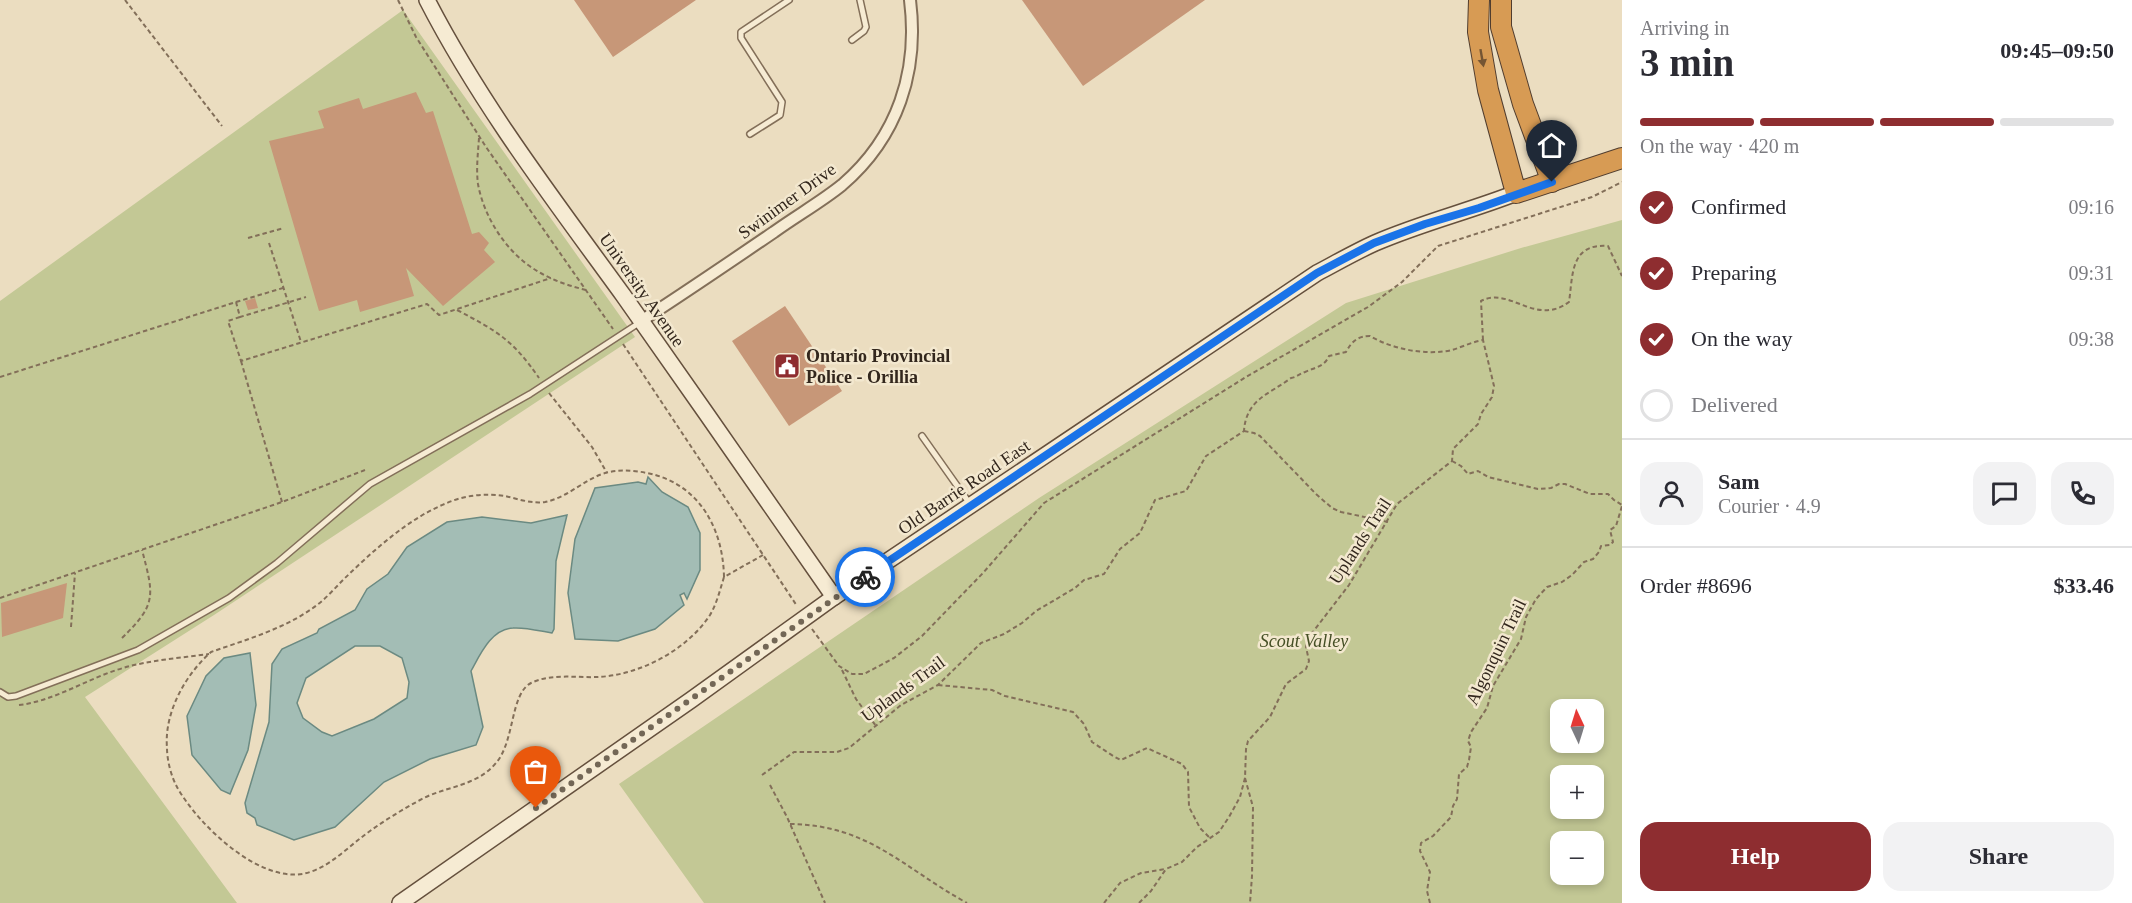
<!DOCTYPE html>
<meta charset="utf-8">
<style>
:root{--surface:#fff;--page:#f2f2f3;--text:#2b2b33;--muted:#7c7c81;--line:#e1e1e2;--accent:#8e2d30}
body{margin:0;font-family:Georgia,serif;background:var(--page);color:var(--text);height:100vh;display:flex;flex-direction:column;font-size:22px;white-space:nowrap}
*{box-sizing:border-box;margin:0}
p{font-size:20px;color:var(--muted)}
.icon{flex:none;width:33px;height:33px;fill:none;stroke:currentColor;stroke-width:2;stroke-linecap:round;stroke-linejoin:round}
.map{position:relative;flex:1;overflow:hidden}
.details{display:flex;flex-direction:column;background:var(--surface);width:510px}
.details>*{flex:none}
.needle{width:39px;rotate:356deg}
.fabs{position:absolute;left:1550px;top:699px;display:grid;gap:12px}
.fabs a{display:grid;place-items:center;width:54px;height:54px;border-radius:12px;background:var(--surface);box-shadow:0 3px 9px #0003;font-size:30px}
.pin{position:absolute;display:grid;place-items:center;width:51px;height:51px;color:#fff;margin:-62px -26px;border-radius:50% 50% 50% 0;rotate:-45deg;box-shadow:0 0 6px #0007}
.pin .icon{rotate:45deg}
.courier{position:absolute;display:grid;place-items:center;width:60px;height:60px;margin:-30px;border:4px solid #1a73e8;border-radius:50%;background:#fff;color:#222;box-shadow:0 2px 8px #0007}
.head em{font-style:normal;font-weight:800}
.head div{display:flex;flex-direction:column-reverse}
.head{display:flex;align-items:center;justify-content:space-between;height:102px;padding:0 18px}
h1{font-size:39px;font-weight:800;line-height:45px}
.bar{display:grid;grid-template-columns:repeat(4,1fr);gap:9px 6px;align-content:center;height:72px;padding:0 18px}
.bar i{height:8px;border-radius:4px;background:var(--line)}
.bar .on{background:var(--accent)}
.bar p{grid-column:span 4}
.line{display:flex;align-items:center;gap:15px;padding:0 18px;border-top:2px solid var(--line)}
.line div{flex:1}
.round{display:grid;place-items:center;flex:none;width:63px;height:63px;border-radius:18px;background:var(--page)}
ol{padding:0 18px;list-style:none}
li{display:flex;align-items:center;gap:18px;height:66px}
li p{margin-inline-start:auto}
li .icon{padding:6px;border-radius:50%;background:var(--accent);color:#fff;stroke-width:4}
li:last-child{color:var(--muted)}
li i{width:33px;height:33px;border:3px solid var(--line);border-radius:50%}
.action{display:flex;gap:12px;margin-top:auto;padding:12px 18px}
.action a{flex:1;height:69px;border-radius:18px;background:var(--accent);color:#fff;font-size:24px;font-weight:800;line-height:69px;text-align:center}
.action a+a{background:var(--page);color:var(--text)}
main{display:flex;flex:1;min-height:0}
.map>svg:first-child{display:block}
.green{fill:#c3c895;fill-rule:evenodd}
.water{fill:#a3bdb5;stroke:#6b8a82;stroke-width:1.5;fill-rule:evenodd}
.building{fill:#c79778}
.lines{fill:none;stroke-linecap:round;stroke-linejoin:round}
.lane-casing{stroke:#836f59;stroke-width:8}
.street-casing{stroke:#836f59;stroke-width:14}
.secondary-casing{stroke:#65503d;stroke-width:18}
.highway-casing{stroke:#513d2e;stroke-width:22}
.path{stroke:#836f59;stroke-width:2;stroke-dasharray:4.5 3;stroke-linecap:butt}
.lane{stroke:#f6ebd3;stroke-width:5}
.street{stroke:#f6ebd3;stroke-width:10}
.secondary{stroke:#f6ebd3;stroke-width:15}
.highway{stroke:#d79b54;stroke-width:20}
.oneway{fill:#755533}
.done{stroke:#736756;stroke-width:6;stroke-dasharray:0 10.8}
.route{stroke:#1a73e8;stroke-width:8}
.labels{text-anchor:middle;stroke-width:5;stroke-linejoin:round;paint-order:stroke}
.street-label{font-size:18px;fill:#33271d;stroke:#f3e8cf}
.poi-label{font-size:18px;font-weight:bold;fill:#33271d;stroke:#f3e8cf;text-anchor:start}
.park-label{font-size:18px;font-style:italic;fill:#454f25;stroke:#f3e8cf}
</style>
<main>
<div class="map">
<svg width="1622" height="903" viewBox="0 0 1622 903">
<rect width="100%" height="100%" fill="#ebddc0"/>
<g class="green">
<path d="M403 10 635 337 214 615 85 697 237 903H0V301Z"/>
<path d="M1622 220V903H704L619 784 1039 498 1346 303 1521 248ZM1560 710H1593V742H1560ZM1560 776H1593V808H1560ZM1560 842H1593V874H1560Z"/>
</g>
<g class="water">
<path d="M648 477 662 492 688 507 700 533V570L687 599 684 593 680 595 684 605 655 629 618 641 575 639 568 593 575 539 595 488 638 482 646 484Z"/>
<path d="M567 515 556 561 554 629 552 633C540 631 525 627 513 628 491 629 480 655 471 671L483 727 476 745 430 759 384 782 335 827 294 840 257 825 255 818 247 813 245 803 269 722 272 664 282 649 317 633 319 629 355 610 367 589 388 574 407 547 447 522 482 517 531 523ZM355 646H380L402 658 409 682 407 698 374 719 332 736 322 732 303 718 297 703 306 678Z"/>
<path d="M250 653 256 705 248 750 230 794 221 790 192 755 187 716 206 676 224 658Z"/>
</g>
<g class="building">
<path d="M574 0H696L613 57Z"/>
<path d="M1022 0H1205L1083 86Z"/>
<path d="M416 92 426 113 433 111 472 234 479 232 489 243 484 250 495 262 443 306 406 268 414 296 360 312 357 300 319 311 269 141 324 128 318 111 359 98 363 109Z"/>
<path d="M255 298 258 308 248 310 245 301Z"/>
<path d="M785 306 842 391 789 426 732 341Z"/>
<path d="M67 583 63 618 2 637 1 603Z"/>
</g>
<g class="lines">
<defs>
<g id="lane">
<path d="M852 40 864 31 866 27 860 0"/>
<path d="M750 134 780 115 782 102 741 38V32L789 0"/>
<path d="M922 436 970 504"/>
<path d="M0 692 8 697 16 696 138 650 229 598 277 563 370 484 530 394 639 323"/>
</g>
<path id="street" d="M641 321C686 292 730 262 774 232 796 216 821 202 842 185 898 137 919 71 910 0"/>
<g id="secondary">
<path d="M427 0C481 105 554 200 623 295 694 395 764 497 834 597"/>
<path d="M400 903 691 700 834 597 1317 273C1336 263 1355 252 1375 243 1421 223 1470 211 1516 193"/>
</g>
<g id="highway">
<path d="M1479 0 1478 32 1488 90 1516 193 1622 158"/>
<path d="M1501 0V27L1523 104 1552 182"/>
</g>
</defs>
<use href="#lane" class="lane-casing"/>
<use href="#street" class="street-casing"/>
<use href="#secondary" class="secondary-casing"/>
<use href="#highway" class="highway-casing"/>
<g class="path">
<path d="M125 0 222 126"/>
<path d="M398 0 416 37 486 147 613 329"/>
<path d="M479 138C478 153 476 169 478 184 484 218 508 255 539 272 554 281 570 286 586 290"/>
<path d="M248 238 284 228"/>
<path d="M269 243 301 342"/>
<path d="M236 302 283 288"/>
<path d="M457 310C497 331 513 340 539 378"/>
<path d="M240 317 228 321 241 361 427 304 439 315 551 278"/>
<path d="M1483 340 1481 301C1510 286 1535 327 1569 302 1573 275 1570 243 1608 246L1622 276"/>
<path d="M623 344 797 606"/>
<path d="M241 361 282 502"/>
<path d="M0 377 236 302 240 317 306 297"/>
<path d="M549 393 592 447 607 473"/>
<path d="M1244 431 1254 433 1260 436 1316 494 1332 508 1341 512 1388 522"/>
<path d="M1452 461 1461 466 1468 474 1478 471 1488 477 1538 489 1551 488 1559 484H1565L1590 494H1608L1614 500 1622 505"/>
<path d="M724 577C723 527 698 483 647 473 632 470 617 469 602 474 583 481 566 498 545 502 532 504 518 499 505 496 486 493 465 495 447 503 409 518 374 550 345 578 337 586 330 594 322 601 291 627 248 639 211 652 185 675 164 713 167 748 167 760 171 776 177 787 198 825 263 888 310 872 331 865 346 849 362 837 380 823 400 811 420 800 445 786 476 787 496 763 515 741 510 694 531 683 551 673 577 678 598 677 640 675 687 650 710 615 717 603 720 590 724 577L763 555"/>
<path d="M0 598 282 502 365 470"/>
<path d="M71 627 75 573"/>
<path d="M812 629 839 666 852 674H864L894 658 922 636 983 573 1044 503 1246 377 1368 307 1402 282 1438 246 1592 197 1622 182"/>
<path d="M122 638C157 604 154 596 142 550"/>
<path d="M842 670 856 699 876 726"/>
<path d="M938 685 992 690 1005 696 1073 712 1084 724 1092 742C1102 748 1110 755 1121 760L1147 748 1182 764 1188 772 1189 807 1200 828 1210 838"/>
<path d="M19 705C55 701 88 678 123 668 150 660 180 658 209 654"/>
<path d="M762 775 794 752H837L849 748 901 705 938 685 981 643 1004 634 1022 623 1036 611 1075 588 1084 580 1104 574 1120 549 1140 533 1155 500 1186 491 1206 456 1244 431"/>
<path d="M1245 778 1253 807 1252 876 1250 903"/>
<path d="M770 785 787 817 825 903"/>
<path d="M790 824C869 825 903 868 967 903"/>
<path d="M1104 903 1120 883 1141 873 1166 869"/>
<path d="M1139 903 1151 891 1166 869 1182 862 1197 847 1219 832 1229 817 1240 797 1245 778 1246 749 1248 741 1270 717 1286 684 1306 669 1309 661 1306 647 1309 637 1349 585 1397 504 1452 461 1453 449 1478 424 1481 414 1492 397 1494 386 1483 340C1472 342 1462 347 1452 350 1426 356 1392 349 1370 336 1358 336 1352 341 1346 352L1329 356C1324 367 1316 367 1305 372 1299 374 1297 377 1291 378 1270 394 1246 399 1244 431"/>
<path d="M1430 903 1427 891 1430 872 1420 851 1421 843 1433 836 1451 817 1453 806 1457 799 1459 774 1467 767 1469 760 1471 747 1468 741 1471 732 1487 708 1493 686 1521 639 1526 617 1536 599 1547 587 1562 582 1572 575 1584 562 1593 559 1599 552 1601 546 1610 545 1613 542 1610 530 1616 526 1622 506"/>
</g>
<use href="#lane" class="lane"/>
<use href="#street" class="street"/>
<use href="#secondary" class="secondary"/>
<use href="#highway" class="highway"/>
</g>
<defs><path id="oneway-solid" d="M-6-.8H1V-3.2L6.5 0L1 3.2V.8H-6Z" transform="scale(1.5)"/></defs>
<use class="oneway" href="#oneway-solid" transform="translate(1482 58) rotate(80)"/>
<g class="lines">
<path class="done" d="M536 808 865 577"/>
<path class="route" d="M865 577 1317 273 1374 243 1425 224 1479 208 1552 182"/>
</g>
<defs>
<symbol id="civic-square" viewBox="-11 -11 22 22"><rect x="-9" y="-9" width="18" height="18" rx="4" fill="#8e2d30" stroke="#f3e8cf"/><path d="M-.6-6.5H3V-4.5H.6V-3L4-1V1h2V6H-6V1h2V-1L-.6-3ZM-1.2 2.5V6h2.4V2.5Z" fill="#fff"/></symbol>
</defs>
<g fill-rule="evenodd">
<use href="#civic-square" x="772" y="351" width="30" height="30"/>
</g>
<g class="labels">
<g class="street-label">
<text transform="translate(787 201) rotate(-36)" y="6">Swinimer Drive</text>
<text transform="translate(642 290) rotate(55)" y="6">University Avenue</text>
<text transform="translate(964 487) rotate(-34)" y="6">Old Barrie Road East</text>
<text transform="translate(1360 541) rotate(-57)" y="6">Uplands Trail</text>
<text transform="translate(1496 652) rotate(-64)" y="6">Algonquin Trail</text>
<text transform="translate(903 689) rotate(-36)" y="6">Uplands Trail</text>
</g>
<g class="poi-label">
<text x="806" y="362">Ontario Provincial<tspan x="806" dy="21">Police - Orillia</tspan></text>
</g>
<g class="park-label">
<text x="1304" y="647">Scout Valley</text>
</g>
</g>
</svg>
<div class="fabs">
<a><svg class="needle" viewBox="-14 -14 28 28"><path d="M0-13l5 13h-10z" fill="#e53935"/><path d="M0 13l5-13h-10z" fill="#7c7c81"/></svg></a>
<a>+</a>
<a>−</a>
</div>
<div class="pin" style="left:536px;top:808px;background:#ea580c"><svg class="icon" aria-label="bag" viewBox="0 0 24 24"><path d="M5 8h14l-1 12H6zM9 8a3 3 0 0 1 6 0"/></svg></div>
<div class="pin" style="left:1552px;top:182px;background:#1f2937"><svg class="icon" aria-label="home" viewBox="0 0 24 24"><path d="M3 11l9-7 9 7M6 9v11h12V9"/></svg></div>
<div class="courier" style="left:865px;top:577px"><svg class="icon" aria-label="bike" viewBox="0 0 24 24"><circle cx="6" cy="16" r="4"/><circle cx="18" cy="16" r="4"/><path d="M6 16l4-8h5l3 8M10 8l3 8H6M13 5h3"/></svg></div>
</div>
<section class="details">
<div class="head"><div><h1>3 min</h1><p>Arriving in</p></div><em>09:45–09:50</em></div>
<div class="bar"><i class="on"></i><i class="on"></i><i class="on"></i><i></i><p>On the way · 420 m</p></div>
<ol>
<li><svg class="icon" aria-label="check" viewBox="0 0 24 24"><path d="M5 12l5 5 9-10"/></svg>Confirmed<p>09:16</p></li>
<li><svg class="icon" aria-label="check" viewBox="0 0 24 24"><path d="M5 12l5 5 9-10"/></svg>Preparing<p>09:31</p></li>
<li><svg class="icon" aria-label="check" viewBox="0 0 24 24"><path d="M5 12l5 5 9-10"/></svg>On the way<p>09:38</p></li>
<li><i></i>Delivered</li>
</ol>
<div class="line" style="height:108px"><a class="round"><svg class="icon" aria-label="person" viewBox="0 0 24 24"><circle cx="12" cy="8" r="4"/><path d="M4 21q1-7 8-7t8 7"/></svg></a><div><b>Sam</b><p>Courier · 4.9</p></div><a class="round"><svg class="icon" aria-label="chat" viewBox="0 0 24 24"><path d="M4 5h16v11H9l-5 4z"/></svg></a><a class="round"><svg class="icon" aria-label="phone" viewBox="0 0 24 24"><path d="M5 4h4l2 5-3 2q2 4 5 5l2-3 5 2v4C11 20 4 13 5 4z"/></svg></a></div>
<div class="line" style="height:78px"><div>Order #8696</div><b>$33.46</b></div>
<div class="action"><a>Help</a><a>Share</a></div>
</section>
</main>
